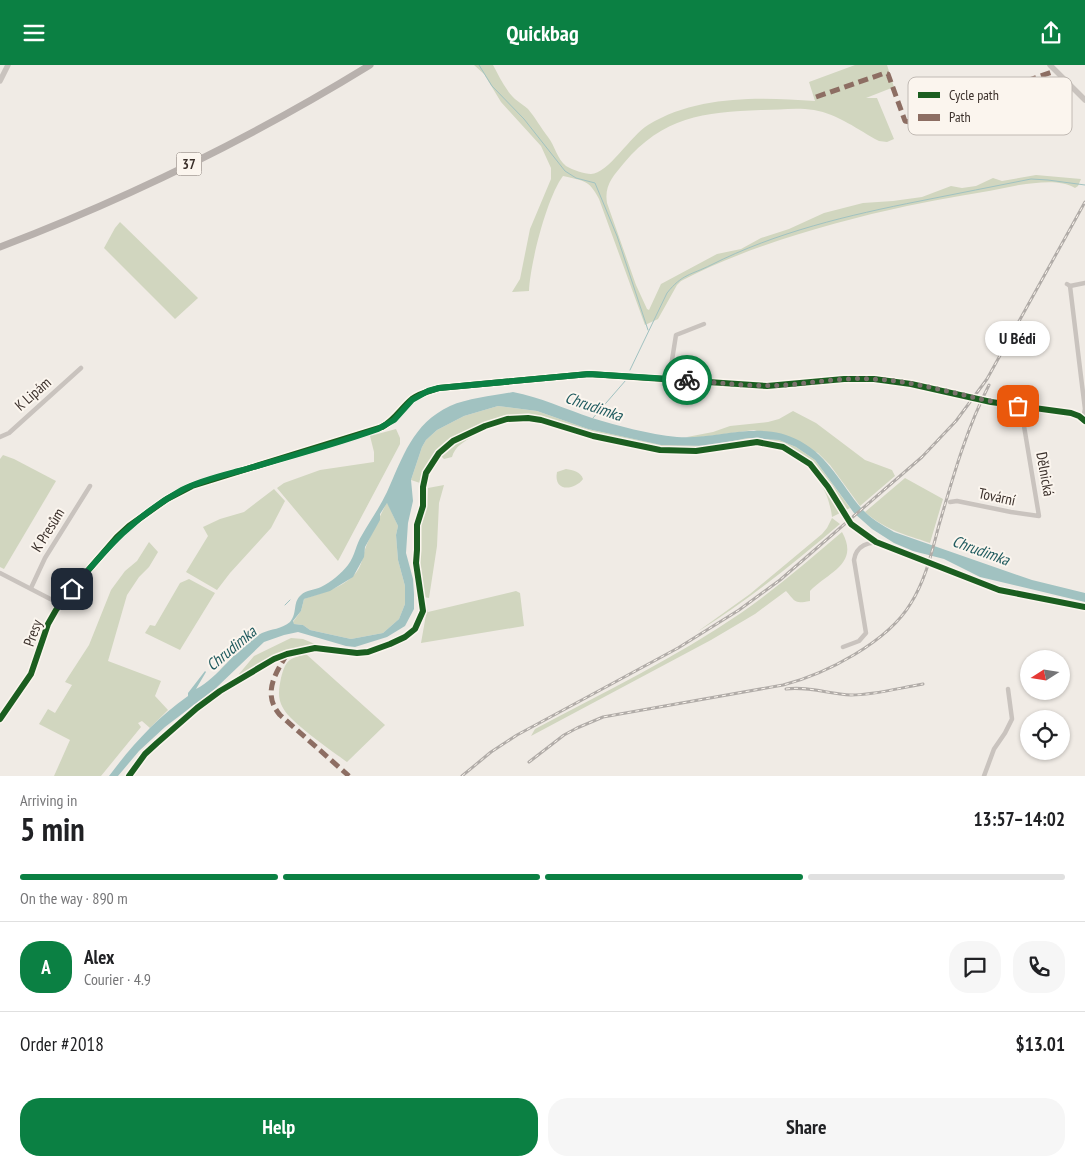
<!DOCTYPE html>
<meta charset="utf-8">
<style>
:root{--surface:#fff;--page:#f6f6f6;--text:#202124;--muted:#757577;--line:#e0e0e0;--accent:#0b8043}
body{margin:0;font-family:"PT Sans Narrow",sans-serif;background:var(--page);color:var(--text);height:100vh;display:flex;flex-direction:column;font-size:19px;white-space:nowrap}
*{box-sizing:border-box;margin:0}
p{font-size:16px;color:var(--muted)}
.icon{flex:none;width:28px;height:28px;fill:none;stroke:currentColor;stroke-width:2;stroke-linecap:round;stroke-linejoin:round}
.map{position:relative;height:711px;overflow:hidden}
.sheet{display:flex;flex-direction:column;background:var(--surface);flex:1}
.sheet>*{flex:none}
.needle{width:32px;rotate:258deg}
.controls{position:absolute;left:1020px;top:585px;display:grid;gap:10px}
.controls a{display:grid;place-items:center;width:50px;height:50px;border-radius:50%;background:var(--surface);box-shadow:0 1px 4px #0004;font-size:25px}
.pin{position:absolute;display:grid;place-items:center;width:42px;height:42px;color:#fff;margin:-21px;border-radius:10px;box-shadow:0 2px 8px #0006}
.courier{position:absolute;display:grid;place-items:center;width:50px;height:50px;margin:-25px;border:4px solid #0b8043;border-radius:50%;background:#fff;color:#222;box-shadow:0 1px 6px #0007}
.bubble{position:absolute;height:35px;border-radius:18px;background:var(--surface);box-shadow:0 1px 4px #0004;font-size:16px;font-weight:700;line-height:35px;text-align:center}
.summary em{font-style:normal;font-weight:700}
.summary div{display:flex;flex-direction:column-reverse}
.summary{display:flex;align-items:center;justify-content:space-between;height:85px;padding:0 20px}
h1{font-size:32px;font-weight:700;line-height:38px}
.bar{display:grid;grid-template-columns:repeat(4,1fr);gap:8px 5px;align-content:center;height:60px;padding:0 20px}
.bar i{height:6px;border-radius:4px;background:var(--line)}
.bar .on{background:var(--accent)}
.bar p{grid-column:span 4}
.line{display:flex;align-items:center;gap:12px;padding:0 20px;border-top:1px solid var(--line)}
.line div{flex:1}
.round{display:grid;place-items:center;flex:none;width:52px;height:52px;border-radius:20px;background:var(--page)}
.action{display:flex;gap:10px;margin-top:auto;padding:10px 20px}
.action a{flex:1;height:58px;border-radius:20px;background:var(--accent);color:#fff;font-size:20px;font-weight:700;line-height:58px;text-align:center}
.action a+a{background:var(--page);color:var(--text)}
header{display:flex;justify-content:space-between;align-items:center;height:65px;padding:0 20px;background:var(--accent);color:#fff;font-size:22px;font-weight:700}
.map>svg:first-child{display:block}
.green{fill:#d1d6bf}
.water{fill:#a1c2c1;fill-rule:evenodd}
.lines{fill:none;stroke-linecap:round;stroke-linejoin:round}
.stream{stroke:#a1c2c1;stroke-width:1}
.minor{stroke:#c9c3be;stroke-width:4.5}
.tertiary{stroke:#c9c3be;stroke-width:5.5}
.primary{stroke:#b8b1ad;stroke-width:7}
.rail-casing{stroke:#b1aca8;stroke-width:3}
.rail{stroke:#fbf5ee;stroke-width:1;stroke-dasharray:4;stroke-linecap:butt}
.quiet{stroke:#8d6e63;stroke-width:5;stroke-dasharray:10 5;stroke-linecap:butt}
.cycleway-casing{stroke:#fbf5ee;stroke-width:9}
.cycleway{stroke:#1b5e20;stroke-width:6}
.done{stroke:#7a716c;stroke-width:5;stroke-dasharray:0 9}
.route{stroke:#0b8043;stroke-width:6}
.labels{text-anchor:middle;stroke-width:4;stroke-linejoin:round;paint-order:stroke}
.shield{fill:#fbf5ee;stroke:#756b66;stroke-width:1}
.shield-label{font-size:14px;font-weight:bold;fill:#3b302b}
.street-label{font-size:15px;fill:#3b302b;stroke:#fbf5ee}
.water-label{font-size:16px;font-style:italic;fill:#1f5a5e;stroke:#fbf5ee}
.key{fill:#fbf5ee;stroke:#c1bab4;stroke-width:1}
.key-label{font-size:14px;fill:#3b302b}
</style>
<header><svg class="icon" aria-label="menu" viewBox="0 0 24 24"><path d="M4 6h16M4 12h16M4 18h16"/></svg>Quickbag<svg class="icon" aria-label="share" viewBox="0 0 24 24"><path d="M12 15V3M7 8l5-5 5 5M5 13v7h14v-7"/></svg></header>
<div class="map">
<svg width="1085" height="711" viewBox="0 0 1085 711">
<rect width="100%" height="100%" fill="#f0ebe5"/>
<g class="green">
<path d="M474 0H493C498 9 502 18 508 26 513 34 521 38 528 44 535 52 541 63 548 72 555 81 557 94 566 101 573 105 584 109 591 109 608 109 631 70 648 60 697 30 760 32 815 36L809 17 855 0H887L894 22 866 33H877L894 74 887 77 879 76C858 65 838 49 814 45 796 42 779 45 761 45 703 47 663 52 624 98 613 111 604 121 607 138L636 220 647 244 649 245 661 219 717 189 741 184 761 173 789 164 824 148 863 138 893 136 922 132 951 121 962 123 976 121 993 113 1002 116 1036 110 1081 114 1078 121 1075 123C1060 114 1036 118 1019 120 982 128 944 133 907 141 833 157 748 181 681 216L677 220 658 254 645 260 599 134C589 114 583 116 563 111 547 132 530 199 529 226L512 227 520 214 530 164 551 114V103L541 81 501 37 484 9Z"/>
<path d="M120 157 198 233 175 254 104 183 115 163Z"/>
<path d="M498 341 537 346 588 364 661 380 708 381 748 373 779 375 796 382 815 395 850 443 832 452C829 425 812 398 787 386 761 374 738 382 712 386 699 388 685 389 671 388 644 386 615 379 589 371 543 357 518 344 473 371 464 377 455 381 452 392L444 394 437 387 426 403 420 418 411 415 422 382 426 375 437 365 464 351Z"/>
<path d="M793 346 816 358 865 395 892 405 895 411 860 441 830 400 818 388 754 365 694 373 687 372 713 367 730 361 768 357 779 354Z"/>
<path d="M396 364 400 373V379L338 496 277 423 284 418 320 405 374 397V387L370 371Z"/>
<path d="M3 390 14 394 56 416 4 504 0 502V394Z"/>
<path d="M566 404C573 405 581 407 583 414 574 426 553 427 557 407Z"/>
<path d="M905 413 943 434 930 478C904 469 887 466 865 447Z"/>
<path d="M444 420 439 438 437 481 429 533 423 532 418 492 420 454 427 436 428 423Z"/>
<path d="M274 424 285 436 271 463 230 508 217 525 186 507 208 471 203 462 220 454 244 447Z"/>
<path d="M387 437 398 461 396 470 398 495 405 521V539L399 554 383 568 351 574 310 565 303 560 294 559 293 557 301 546 304 534C320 528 340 524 353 511 363 502 362 490 367 479 374 464 380 451 387 437Z"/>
<path d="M832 453 840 459C794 498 749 535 697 567L750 529 822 469 827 463Z"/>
<path d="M842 467C860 499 828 507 810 526V536C794 539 796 537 786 526L755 549 711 575 531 671 535 664C604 627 677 592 741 548 777 523 809 495 842 467Z"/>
<path d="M149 477 158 487 149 502 139 512 127 530 108 596 161 616 155 631 168 645 150 663 142 656 138 658 141 662 101 711H54L70 675 39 659 48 644 55 648 72 620 65 617 89 580 111 525 125 506 137 496Z"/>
<path d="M189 514 215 528 180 585 145 568 150 560 155 561 180 518Z"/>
<path d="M516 526 520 528 524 561 421 578 427 544 428 547Z"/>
<path d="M291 573 303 574 315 579 292 586V585L286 586 241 612 239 609 254 591Z"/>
<path d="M306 589 385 660 347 697C332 686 290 657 283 643 277 633 279 623 281 613 286 594 289 594 306 589Z"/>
</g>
<path class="water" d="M513 327C540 332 565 344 592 353 619 361 648 369 677 372 718 375 761 354 800 376 829 392 841 419 861 443 870 453 882 460 894 467L1032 515 1085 528V537L980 512 944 494 913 486 894 478 872 464 854 448 815 395 796 382 779 375 748 373 708 381 661 380 588 364 537 346 498 341 464 351 437 365 426 375 422 382 411 415 413 436 408 458 406 488 413 514 414 529V544L405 561 387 572 355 582 346 581 298 567 284 570 264 577 216 623 165 662 139 686 118 711H109C133 679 156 654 188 631V628L205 606 206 607 196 624C221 611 236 581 262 568 271 564 282 564 290 557 298 548 292 538 301 530 306 525 315 525 321 522 331 517 341 509 348 500 355 491 356 479 362 470 370 456 380 442 387 427 403 392 412 359 450 341 468 333 493 331 513 327ZM387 438 398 461 396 470 398 495 405 521V539L399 554 383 568 351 574 310 565 303 560 294 559 293 556 301 546 304 534 330 526 353 512 364 492 365 482 380 455V449Z"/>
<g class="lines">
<g class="stream">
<path d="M479 0 492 21 524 54 565 106 576 113 595 118 617 171 648 265"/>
<path d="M630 305 667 228C682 209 691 210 711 200 776 167 849 150 920 136 957 129 994 121 1031 114L1048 115 1085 120"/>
<path d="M593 353 626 315"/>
<path d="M285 540 290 535"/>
</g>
<g class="minor">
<path d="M1067 219 1070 221 1085 218"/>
<path d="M1070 221 1082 320 1085 344 1083 355"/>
<path d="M669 314 676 270 704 259"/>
<path d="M0 372 9 368 81 303"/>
<path d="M950 437 957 436 1011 447 1039 451 1023 355 1024 342"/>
<path d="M0 508 60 539"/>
<path d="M31 523 45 493 90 421"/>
<path d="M843 582 859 576 866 568 854 495C856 481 869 475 882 479L999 525 1085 542"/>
<path d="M984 711 994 684 1005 668 1012 654 1008 624"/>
</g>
<g class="tertiary">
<path d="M1050 0 1085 35"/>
<path d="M0 16 8 0"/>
<path d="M0 654 31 609 48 559 56 545 72 524 117 472 129 461 167 434 192 421 382 362C395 355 401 343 412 334 420 328 430 326 439 323L589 309 767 321 844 314H874L911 319 991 337 1071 348 1079 351 1085 356"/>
</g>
<path class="primary" d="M0 182C128 133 253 72 370 0"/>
<defs>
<g id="rail">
<path d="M786 624C808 621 829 629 851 630 875 630 899 623 923 619"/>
<path d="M529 697 564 670 577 663 603 652 783 620C826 609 888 577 911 538 926 514 932 486 939 460 953 412 966 365 989 320"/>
<path d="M462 711 491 687 517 670 678 583 739 545 780 515 922 392 956 356 987 314 1085 137"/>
</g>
</defs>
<use href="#rail" class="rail-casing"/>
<use href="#rail" class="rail"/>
<g class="quiet">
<path d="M816 32 885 8 888 9 905 56 909 57 1055 6"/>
<path d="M287 589C275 609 262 629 280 650L349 711"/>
</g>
<defs>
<g id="cycleway">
<path d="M0 654 31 609 48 559 56 545 72 524 117 472 129 461 167 434 192 421 382 362C395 355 401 343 412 334 420 328 430 326 439 323L589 309 767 321 844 314H874L911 319 991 337 1071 348 1079 351 1085 356"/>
<path d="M129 711 145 689 157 678 197 643 220 626 274 594 287 589 315 583 357 588 368 587 390 579 405 572 415 564 423 546 416 498 417 485V460L423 441V422L426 408 439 388 453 376 485 361 507 354 528 353 541 355 593 371 660 385 696 386 757 377 783 382 810 399 828 422 851 459 876 477 999 525 1085 542"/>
</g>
</defs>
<use href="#cycleway" class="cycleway-casing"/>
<use href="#cycleway" class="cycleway"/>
</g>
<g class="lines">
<path class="done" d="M687 315C720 318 752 322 785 320 814 318 843 312 872 314 921 316 969 334 1018 341"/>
<path class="route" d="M72 524C107 483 133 452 182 425 199 416 220 411 239 406 285 393 333 380 378 364L394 355 412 335 428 326 439 323 589 309 687 315"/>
</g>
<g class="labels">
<rect class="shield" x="176.5" y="87.5" width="25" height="23" rx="4"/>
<g class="shield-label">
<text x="189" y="104">37</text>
</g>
<g class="street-label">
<text transform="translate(33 329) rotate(-41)" y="5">K Lipám</text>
<text transform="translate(1045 409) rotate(80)" y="5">Dělnická</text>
<text transform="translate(997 432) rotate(12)" y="5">Tovární</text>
<text transform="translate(48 465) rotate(-58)" y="5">K Presům</text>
<text transform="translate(33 568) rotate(-70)" y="5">Presy</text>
</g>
<g class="water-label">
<text transform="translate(594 341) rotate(19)" y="6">Chrudimka</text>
<text transform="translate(981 485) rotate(20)" y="6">Chrudimka</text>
<text transform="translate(231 583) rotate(-40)" y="6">Chrudimka</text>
</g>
</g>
<rect x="908" y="12" width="164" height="58" rx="8" class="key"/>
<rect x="918" y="27" width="22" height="6" fill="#1b5e20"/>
<rect x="918" y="49" width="22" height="7" fill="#8d6e63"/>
<g class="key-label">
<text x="949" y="35">Cycle path</text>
<text x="949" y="57">Path</text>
</g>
</svg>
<div class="controls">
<a><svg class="needle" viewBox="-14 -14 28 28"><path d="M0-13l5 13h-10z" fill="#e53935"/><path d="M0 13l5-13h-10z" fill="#757577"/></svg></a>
<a><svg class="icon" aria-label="locate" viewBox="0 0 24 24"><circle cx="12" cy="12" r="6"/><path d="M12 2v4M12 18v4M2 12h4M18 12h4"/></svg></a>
</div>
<div class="pin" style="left:1018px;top:341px;background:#ea580c"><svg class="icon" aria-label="bag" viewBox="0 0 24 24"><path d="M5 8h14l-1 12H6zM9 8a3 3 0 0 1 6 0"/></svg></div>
<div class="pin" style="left:72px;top:524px;background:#1f2937"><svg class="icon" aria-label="home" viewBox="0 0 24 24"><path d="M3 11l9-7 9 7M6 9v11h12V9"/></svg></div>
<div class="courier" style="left:687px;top:315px"><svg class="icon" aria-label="bike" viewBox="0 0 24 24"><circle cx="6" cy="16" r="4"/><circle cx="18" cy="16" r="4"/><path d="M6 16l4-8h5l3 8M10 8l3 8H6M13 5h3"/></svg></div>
<div class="bubble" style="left:985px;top:256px;width:65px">U Bédi</div>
</div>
<section class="sheet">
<div class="summary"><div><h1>5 min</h1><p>Arriving in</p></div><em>13:57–14:02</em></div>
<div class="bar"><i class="on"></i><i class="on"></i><i class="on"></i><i></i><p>On the way · 890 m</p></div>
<div class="line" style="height:90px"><b class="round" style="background:var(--accent);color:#fff">A</b><div><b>Alex</b><p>Courier · 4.9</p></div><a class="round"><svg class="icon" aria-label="chat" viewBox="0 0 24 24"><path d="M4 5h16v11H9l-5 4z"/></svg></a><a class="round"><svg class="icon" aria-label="phone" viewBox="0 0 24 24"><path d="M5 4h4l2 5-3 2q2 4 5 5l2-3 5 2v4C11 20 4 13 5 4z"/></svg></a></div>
<div class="line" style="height:65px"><div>Order #2018</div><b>$13.01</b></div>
<div class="action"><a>Help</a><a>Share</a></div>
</section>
